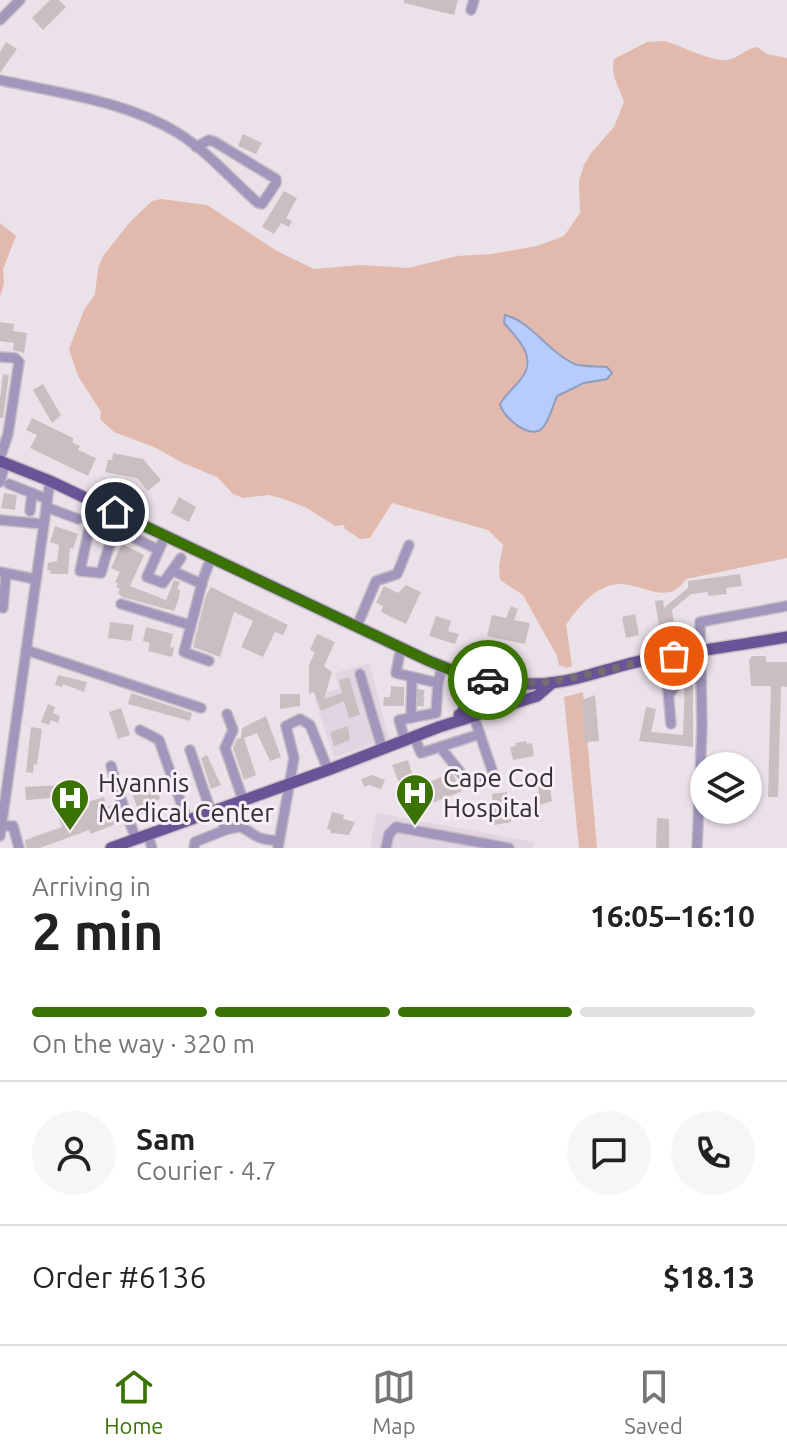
<!DOCTYPE html>
<meta charset="utf-8">
<style>
:root{--surface:#fff;--page:#f6f6f6;--text:#222;--muted:#767676;--line:#e0e0e0;--accent:#3a7303}
body{margin:0;font-family:Ubuntu,sans-serif;background:var(--page);color:var(--text);height:100vh;display:flex;flex-direction:column;font-size:30px;white-space:nowrap}
*{box-sizing:border-box;margin:0}
p{font-size:26px;color:var(--muted)}
.icon{flex:none;width:44px;height:44px;fill:none;stroke:currentColor;stroke-width:2;stroke-linecap:round;stroke-linejoin:round}
.map{position:relative;height:848px;overflow:hidden}
.side{display:flex;flex-direction:column;background:var(--surface);flex:1}
.side>*{flex:none}
.controls{position:absolute;left:690px;top:752px;display:grid;gap:16px}
.controls a{display:grid;place-items:center;width:72px;height:72px;border-radius:50%;background:var(--surface);box-shadow:0 2px 6px #0004;font-size:40px}
.pin{position:absolute;display:grid;place-items:center;width:68px;height:68px;color:#fff;margin:-34px;border:4px solid #fff;border-radius:50%;box-shadow:0 2px 8px #0007}
.courier{position:absolute;display:grid;place-items:center;width:80px;height:80px;margin:-40px;border:6px solid #3a7303;border-radius:50%;background:#fff;color:#222;box-shadow:0 2px 10px #0007}
.head em{font-style:normal;font-weight:700}
.head div{display:flex;flex-direction:column-reverse}
.head{display:flex;align-items:center;justify-content:space-between;height:136px;padding:0 32px}
h1{font-size:52px;font-weight:700;line-height:60px}
.bar{display:grid;grid-template-columns:repeat(4,1fr);gap:12px 8px;align-content:center;height:96px;padding:0 32px}
.bar i{height:10px;border-radius:6px;background:var(--line)}
.bar .active{background:var(--accent)}
.bar p{grid-column:span 4}
.line{display:flex;align-items:center;gap:20px;padding:0 32px;border-top:2px solid var(--line)}
.line div{flex:1}
.round{display:grid;place-items:center;flex:none;width:84px;height:84px;border-radius:42px;background:var(--page)}
.tabs{display:flex;justify-content:space-around;align-items:center;height:112px;border-top:2px solid var(--line);background:var(--surface);font-size:22px;color:var(--muted)}
.tabs a{display:grid;justify-items:center;gap:4px}
.tabs .active{color:var(--accent)}
.map>svg:first-child{display:block}
.built{fill:#e3d4e1}
.green{fill:#e2b9ad;fill-rule:evenodd}
.water{fill:#b7ccfa;stroke:#8f9dbe;stroke-width:2}
.building{fill:#cbbec1}
.lines{fill:none;stroke-linecap:round;stroke-linejoin:round}
.minor-tunnel{stroke:#c6bec5;stroke-width:9;stroke-dasharray:9 4.5;stroke-linecap:butt}
.minor-casing{stroke:#c6bec5;stroke-width:12}
.major-casing{stroke:#c6bec5;stroke-width:14}
.minor{stroke:#a296bd;stroke-width:9}
.major{stroke:#6b5398;stroke-width:11}
.done{stroke:#736e73;stroke-width:8;stroke-dasharray:0 14.4}
.route{stroke:#3a7303;stroke-width:10}
.labels{text-anchor:middle;stroke-width:6;stroke-linejoin:round;paint-order:stroke}
.poi-label{font-size:26px;fill:#333033;stroke:#f8eef6;text-anchor:start}
</style>
<div class="map">
<svg width="787" height="848" viewBox="0 0 787 848">
<rect width="100%" height="100%" fill="#ebe1e9"/>
<g class="built">
<path d="M369 663 389 738 334 757 314 697 339 688 335 673Z"/>
<path d="M377 813 533 842V848H370Z"/>
</g>
<g class="green">
<path d="M664 41C680 45 714 63 727 60 739 58 745 49 757 47L767 54 787 58V558L686 579C666 610 639 578 612 585 591 590 577 609 566 625L572 666 567 668 559 665 557 656 523 595 500 580 499 567 503 545 488 530 392 503 370 538 360 539 345 529 344 525 335 526 307 508 281 498 268 495 243 498 233 494 217 477 183 463 154 447 114 432 100 419 101 412 78 376 69 349 84 310 95 294 98 268 103 256 130 222 152 201 161 199 207 205 277 251 314 269 361 265 408 268 457 256 492 254 537 246 564 236 580 213 579 181 584 165 591 153 614 127 624 102C619 86 610 75 614 59L647 42ZM508 315C535 329 559 365 590 366L595 380 557 396C545 426 549 439 513 424L518 382 523 376 528 356Z"/>
<path d="M0 223 16 236 3 269 4 283 0 297Z"/>
<path d="M583 692 597 848H579L564 697Z"/>
</g>
<path class="water" d="M505 315C532 322 549 353 575 364 584 367 597 366 607 367L612 373 607 379 584 383 557 396C553 405 550 418 544 426 533 443 503 418 500 404 506 394 514 388 521 379 538 357 518 339 504 323Z"/>
<g class="building">
<path d="M50 0H59L66 7 43 30 32 18Z"/>
<path d="M404 0H458L454 15 404 3Z"/>
<path d="M6 42 17 49 0 73V52Z"/>
<path d="M243 134 262 143 256 154 238 146Z"/>
<path d="M284 191 297 198 286 218 292 221 289 227 281 223 274 234 262 227Z"/>
<path d="M0 322 14 324 13 331 27 333 24 353 13 350 14 343 0 341Z"/>
<path d="M3 374 9 375 3 418H0V399Z"/>
<path d="M43 384 61 415 52 423 33 390Z"/>
<path d="M32 418 73 438V443L80 446 78 450 96 458 88 476 30 448 37 435 26 430Z"/>
<path d="M113 453 143 459 161 480 148 491 137 478 105 472 108 460H112Z"/>
<path d="M4 493 17 495 15 510 1 508Z"/>
<path d="M179 497 196 507 189 522 171 513Z"/>
<path d="M55 526 78 534 73 549 70 548 68 574H50L51 571 47 570 48 563 57 561 59 545 50 542Z"/>
<path d="M122 544 144 555 130 586 166 600 174 580 180 582 177 589 180 590 179 598 174 611 122 597 118 593 120 589 116 587 118 584 115 582 120 572 111 568Z"/>
<path d="M740 574 742 586 726 588 727 594 708 596V592L691 594 672 610 675 630 660 633 655 601 663 600 664 608 688 588V581Z"/>
<path d="M406 585 421 592 406 624 381 612 383 606 376 603 384 586 398 593Z"/>
<path d="M211 587 288 625 283 635 275 632 263 657 241 647 253 621 234 612 220 657 193 647 206 595Z"/>
<path d="M511 606 518 609 514 620 530 623 525 644 487 636 492 615 506 618Z"/>
<path d="M635 614 639 635 626 638 622 617Z"/>
<path d="M436 616 451 621 448 631 459 634 455 644 429 636Z"/>
<path d="M110 622 134 625 131 641 108 638Z"/>
<path d="M146 627 173 634 170 647 174 648 172 657 148 651 150 643 143 641Z"/>
<path d="M317 634 335 642 324 666 332 672 324 699 342 693 339 680 349 677 360 715 349 718 344 701 321 711 314 692 309 694V665L315 652 310 650Z"/>
<path d="M752 656H766V662H787V687L781 686 778 797H768L771 686H751L749 660Z"/>
<path d="M693 673V747L639 741 646 707 656 709 651 732 683 735 685 678 686 674Z"/>
<path d="M58 675 87 682 84 692 63 684 62 687 55 685Z"/>
<path d="M391 686 404 687V706H383L384 697H390Z"/>
<path d="M131 693 192 713 190 721 128 704Z"/>
<path d="M280 694H300V706L280 709Z"/>
<path d="M595 695 599 741 585 742 582 700Z"/>
<path d="M48 704 55 707 53 713 60 716 58 723 51 720 49 725 41 722Z"/>
<path d="M121 708 130 735 118 739 109 712Z"/>
<path d="M266 716 281 757 270 761 257 733 244 738 256 775 244 780 233 748 237 739 241 738 242 728Z"/>
<path d="M348 726 350 740 334 746 330 732Z"/>
<path d="M31 727 42 729 37 765 34 764 33 773 26 772Z"/>
<path d="M526 741 527 744 532 743 534 756 513 760 510 747 516 746 515 743Z"/>
<path d="M207 755 221 785 211 789 201 758Z"/>
<path d="M408 760 416 787 452 773 462 791 410 812 392 765Z"/>
<path d="M372 775 385 780 381 789 369 785 364 787 361 779Z"/>
<path d="M549 782 552 801 540 805 538 784Z"/>
<path d="M61 785 62 803 66 802 68 808 104 797 107 807 112 805 118 823 91 834 89 830 40 848H26L25 840 62 827 52 798 26 800 25 787Z"/>
<path d="M147 786 148 790 154 788 157 791 160 798 153 804 155 809 140 815 131 791Z"/>
<path d="M507 792 511 822 494 825 492 794Z"/>
<path d="M332 812 344 815 343 819 355 822 349 835 330 833 331 830 327 829Z"/>
<path d="M657 818 669 819V848H656Z"/>
</g>
<g class="lines">
<g class="minor-tunnel">
<path d="M415 693 425 695"/>
<path d="M415 701 424 702"/>
</g>
<defs>
<g id="minor">
<path d="M471 10 474 0"/>
<path d="M0 20 20 0"/>
<path d="M0 80C59 93 126 101 178 133 207 151 232 180 258 203L262 204 276 183V179L215 142 209 140 196 147"/>
<path d="M0 357 15 358 19 362 8 434 0 458"/>
<path d="M0 482 5 464"/>
<path d="M9 484 47 499"/>
<path d="M95 502 80 571 101 573C106 558 108 539 122 532"/>
<path d="M46 507 78 519"/>
<path d="M30 511 32 493"/>
<path d="M91 516 109 523 115 512"/>
<path d="M130 519 122 532 159 550"/>
<path d="M0 520 43 524"/>
<path d="M165 536 147 577 163 583 181 558"/>
<path d="M173 571 202 584"/>
<path d="M0 572 35 579"/>
<path d="M121 604 190 625"/>
<path d="M3 608 6 573"/>
<path d="M357 626 376 581 397 574 409 545"/>
<path d="M401 647 396 673 438 683 442 666"/>
<path d="M26 650 201 708"/>
<path d="M674 656 679 674"/>
<path d="M665 657 671 724"/>
<path d="M209 661 184 652 203 579 211 558"/>
<path d="M360 674 382 748"/>
<path d="M669 694 679 682"/>
<path d="M227 714 233 730 225 748 243 800"/>
<path d="M474 717 492 770"/>
<path d="M411 718 412 677"/>
<path d="M140 730 159 740 187 820"/>
<path d="M414 736 421 753 480 734"/>
<path d="M405 740 399 720 436 713 438 683"/>
<path d="M440 747 465 778 479 777"/>
<path d="M190 750 211 812"/>
<path d="M111 766 119 794 136 839"/>
<path d="M1 826H13L19 848"/>
<path d="M225 830C246 824 241 828 258 837 264 840 273 840 279 841"/>
<path d="M148 835 152 848"/>
<path d="M0 836 50 481"/>
<path d="M194 848 195 842 225 830 219 809"/>
<path d="M278 848 294 758 286 726 300 719 310 725 328 770"/>
<path d="M386 848 389 834 396 827 509 848"/>
<path d="M697 848 702 727 700 622 787 606"/>
</g>
<g id="major">
<path d="M0 461 50 481 429 661C477 682 527 691 578 678 601 672 625 664 649 659 695 651 741 645 787 637"/>
<path d="M460 674 469 699 462 713"/>
<path d="M459 715 476 707 500 682"/>
<path d="M111 848 328 770 439 727 537 696 552 683"/>
</g>
</defs>
<use href="#minor" class="minor-casing"/>
<use href="#major" class="major-casing"/>
<use href="#minor" class="minor"/>
<use href="#major" class="major"/>
</g>
<g class="lines">
<path class="done" d="M488 680C557 692 608 665 674 656"/>
<path class="route" d="M115 512 429 661 460 674 488 680"/>
</g>
<defs>
<symbol id="hospital-pin" viewBox="-11 -11 22 30"><path d="M0 17L-7.5 6A9.5 9.5 0 1 1 7.5 6Z" fill="#3a7303" stroke="#f8eef6"/><path d="M-5-5h3v3.5h4V-5h3V5h-3V1.5h-4V5h-3Z" fill="#fff"/></symbol>
</defs>
<g fill-rule="evenodd">
<use href="#hospital-pin" x="393" y="771" width="44" height="60"/>
<use href="#hospital-pin" x="48" y="776" width="44" height="60"/>
</g>
<g class="labels">
<g class="poi-label">
<text x="443" y="787">Cape Cod<tspan x="443" dy="30">Hospital</tspan></text>
<text x="98" y="792">Hyannis<tspan x="98" dy="30">Medical Center</tspan></text>
</g>
</g>
</svg>
<div class="controls">
<a><svg class="icon" aria-label="layers" viewBox="0 0 24 24"><path d="M12 4l9 5-9 5-9-5zM3 14l9 5 9-5"/></svg></a>
</div>
<div class="pin" style="left:674px;top:656px;background:#ea580c"><svg class="icon" aria-label="bag" viewBox="0 0 24 24"><path d="M5 8h14l-1 12H6zM9 8a3 3 0 0 1 6 0"/></svg></div>
<div class="pin" style="left:115px;top:512px;background:#1f2937"><svg class="icon" aria-label="home" viewBox="0 0 24 24"><path d="M3 11l9-7 9 7M6 9v11h12V9"/></svg></div>
<div class="courier" style="left:488px;top:680px"><svg class="icon" aria-label="car" viewBox="0 0 24 24"><path d="M5 17H2v-5l4-1 3-4h7l3 4 3 1v5h-3M9 17h6M6 11h13"/><circle cx="7" cy="17" r="2"/><circle cx="17" cy="17" r="2"/></svg></div>
</div>
<section class="side">
<div class="head"><div><h1>2 min</h1><p>Arriving in</p></div><em>16:05–16:10</em></div>
<div class="bar"><i class="active"></i><i class="active"></i><i class="active"></i><i></i><p>On the way · 320 m</p></div>
<div class="line" style="height:144px"><a class="round"><svg class="icon" aria-label="person" viewBox="0 0 24 24"><circle cx="12" cy="8" r="4"/><path d="M4 21q1-7 8-7t8 7"/></svg></a><div><b>Sam</b><p>Courier · 4.7</p></div><a class="round"><svg class="icon" aria-label="chat" viewBox="0 0 24 24"><path d="M4 5h16v11H9l-5 4z"/></svg></a><a class="round"><svg class="icon" aria-label="phone" viewBox="0 0 24 24"><path d="M5 4h4l2 5-3 2q2 4 5 5l2-3 5 2v4C11 20 4 13 5 4z"/></svg></a></div>
<div class="line" style="height:104px"><div>Order #6136</div><b>$18.13</b></div>
</section>
<nav class="tabs">
<a class="active"><svg class="icon" aria-label="home" viewBox="0 0 24 24"><path d="M3 11l9-7 9 7M6 9v11h12V9"/></svg>Home</a>
<a><svg class="icon" aria-label="map" viewBox="0 0 24 24"><path d="M3 6l6-2 6 2 6-2v14l-6 2-6-2-6 2zM9 4v14M15 6v14"/></svg>Map</a>
<a><svg class="icon" aria-label="saved" viewBox="0 0 24 24"><path d="M7 4h10v16l-5-4-5 4z"/></svg>Saved</a>
</nav>
